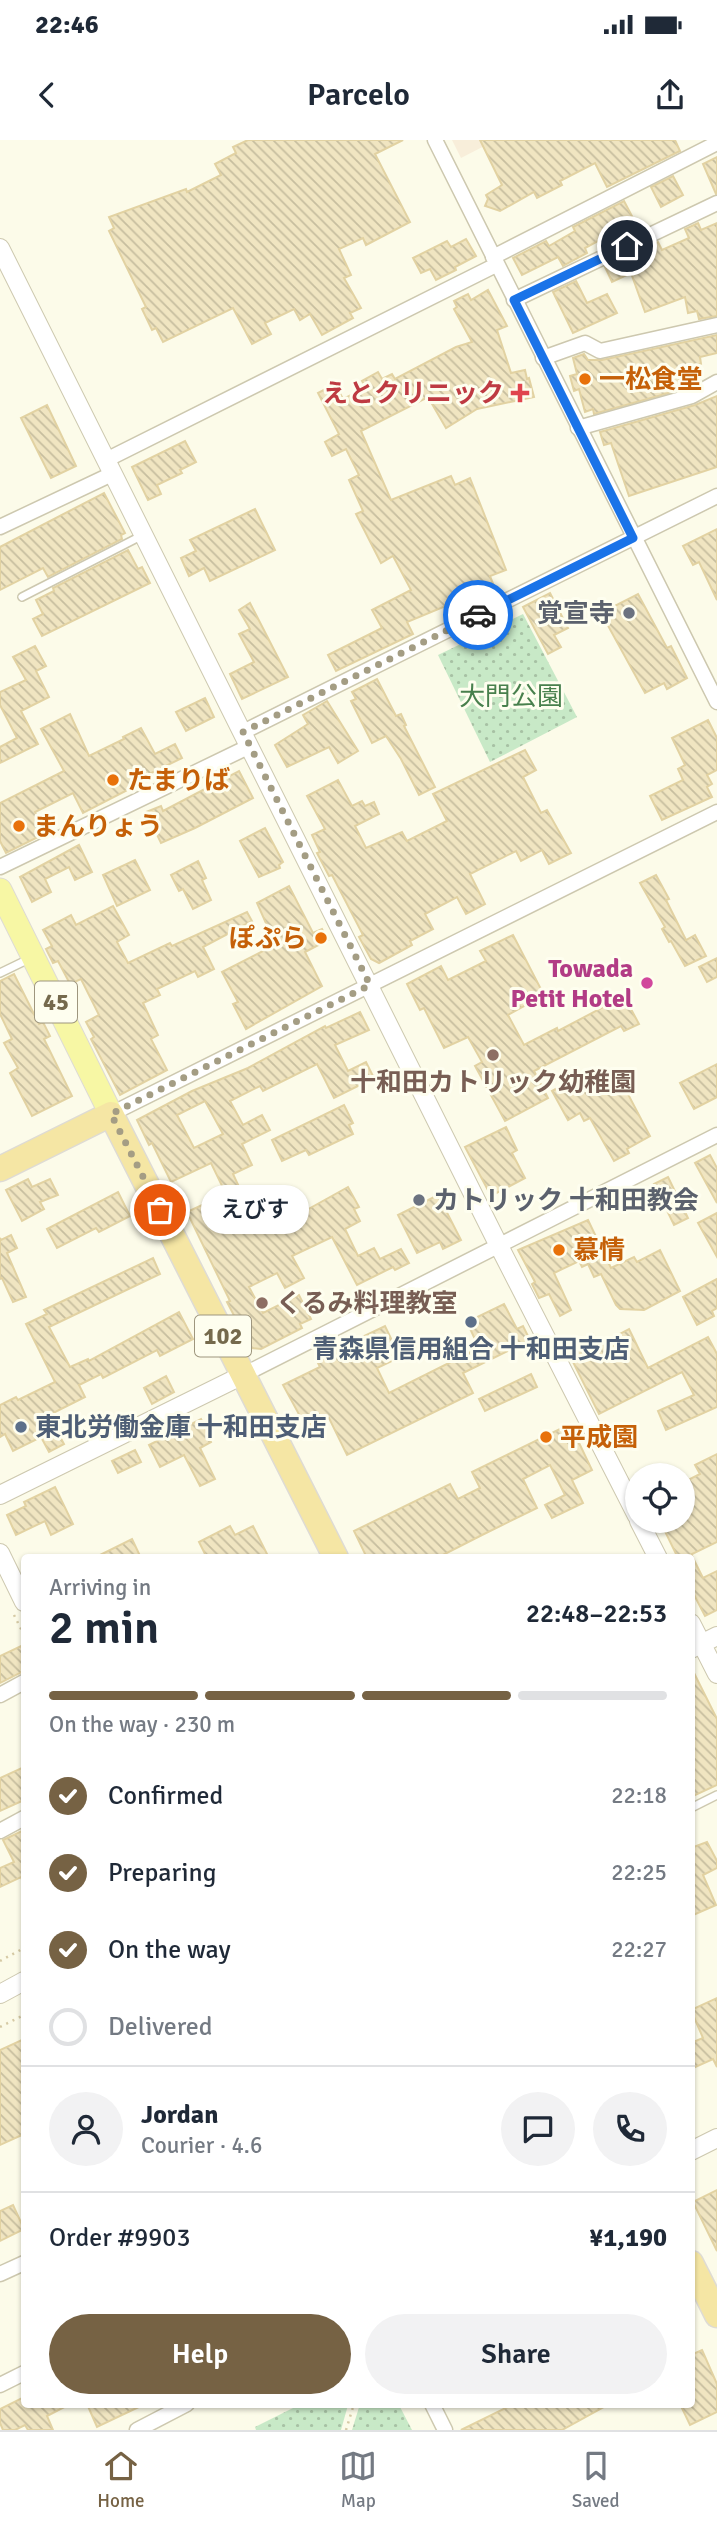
<!DOCTYPE html>
<meta charset="utf-8">
<style>
:root{--surface:#fff;--page:#f2f2f3;--text:#1f2937;--muted:#747a83;--line:#e0e1e3;--accent:#766244}
body{margin:0;font-family:Signika,"Noto Sans JP",sans-serif;background:var(--page);color:var(--text);height:100vh;display:flex;flex-direction:column;font-size:26px;white-space:nowrap}
*{box-sizing:border-box;margin:0}
p{font-size:23px;color:var(--muted)}
.icon{flex:none;width:38px;height:38px;fill:none;stroke:currentColor;stroke-width:2;stroke-linecap:round;stroke-linejoin:round}
.map{position:relative;flex:1;overflow:hidden}
.side{position:absolute;left:21px;top:1414px;width:674px;height:854px;display:flex;flex-direction:column;background:var(--surface);border-radius:7px;box-shadow:0 2px 5px #0004}
.side>*{flex:none}
.fabs{position:absolute;left:625px;top:1323px;display:grid;gap:14px}
.fabs a{display:grid;place-items:center;width:70px;height:70px;border-radius:50%;background:var(--surface);box-shadow:0 2px 5px #0004;font-size:35px}
.pin{position:absolute;display:grid;place-items:center;width:60px;height:60px;color:#fff;margin:-30px;border:4px solid #fff;border-radius:50%;box-shadow:0 2px 7px #0007}
.courier{position:absolute;display:grid;place-items:center;width:70px;height:70px;margin:-35px;border:5px solid #1a73e8;border-radius:50%;background:#fff;color:#222;box-shadow:0 2px 9px #0007}
.bubble{position:absolute;height:49px;border-radius:24px;background:var(--surface);box-shadow:0 2px 5px #0004;font-size:23px;font-weight:600;line-height:49px;text-align:center}
.headline em{font-style:normal;font-weight:600}
.headline div{display:flex;flex-direction:column-reverse}
.headline{display:flex;align-items:center;justify-content:space-between;height:119px;padding:0 28px}
h1{font-size:46px;font-weight:600;line-height:52px}
.bar{display:grid;grid-template-columns:repeat(4,1fr);gap:10px 7px;align-content:center;height:84px;padding:0 28px}
.bar i{height:9px;border-radius:5px;background:var(--line)}
.bar .selected{background:var(--accent)}
.bar p{grid-column:span 4}
.line{display:flex;align-items:center;gap:18px;padding:0 28px;border-top:2px solid var(--line)}
.line div{flex:1}
.round{display:grid;place-items:center;flex:none;width:74px;height:74px;border-radius:37px;background:var(--page)}
ol{padding:0 28px;list-style:none}
li{display:flex;align-items:center;gap:21px;height:77px}
li p{margin-inline-start:auto}
li .icon{padding:7px;border-radius:50%;background:var(--accent);color:#fff;stroke-width:4}
li:last-child{color:var(--muted)}
li i{width:38px;height:38px;border:4px solid var(--line);border-radius:50%}
.action{display:flex;gap:14px;margin-top:auto;padding:14px 28px}
.action a{flex:1;height:80px;border-radius:42px;background:var(--accent);color:#fff;font-size:28px;font-weight:600;line-height:80px;text-align:center}
.action a+a{background:var(--page);color:var(--text)}
.status{display:flex;justify-content:space-between;align-items:center;height:49px;padding:0 35px;background:var(--surface);direction:ltr}
.status svg{height:19px;fill:currentColor}
header{display:flex;justify-content:space-between;align-items:center;height:91px;padding:0 28px;background:var(--surface);font-size:32px;font-weight:600}
.tabs{display:flex;justify-content:space-around;align-items:center;height:98px;border-top:2px solid var(--line);background:var(--surface);font-size:19px;color:var(--muted)}
.tabs a{display:grid;justify-items:center;gap:4px}
.tabs .selected{color:var(--accent)}
.map>svg:first-child{display:block}
.commercial{fill:#f8eeda}
.green{fill:url(#green-dots)}
.building{fill:url(#building-back-hatch);stroke:#e2d2a2;stroke-width:2;fill-rule:evenodd}
.lines{fill:none;stroke-linecap:round;stroke-linejoin:round}
.service-casing{stroke:#cdc8af;stroke-width:10}
.minor-casing{stroke:#cdc8af;stroke-width:17}
.tertiary-casing{stroke:#cdc8af;stroke-width:20}
.primary-casing{stroke:#dedbd4;stroke-width:25}
.trunk-casing{stroke:#dedbd4;stroke-width:27}
.path{stroke:#d5c9a4;stroke-width:2.5;stroke-dasharray:2 5;stroke-linecap:butt}
.service{stroke:#fff;stroke-width:7}
.minor{stroke:#fff;stroke-width:14}
.tertiary{stroke:#fff;stroke-width:18}
.primary{stroke:#f7f7a4;stroke-width:23}
.trunk{stroke:#f5e6a4;stroke-width:24}
.done{stroke:#a49d84;stroke-width:7;stroke-dasharray:0 12.6}
.route{stroke:#1a73e8;stroke-width:9}
.food-dot{fill:#e8710a;stroke:#fefeef;stroke-width:2.5}
.health-dot{fill:#e0444e;stroke:#fefeef;stroke-width:2.5}
.worship-dot{fill:#6b7280;stroke:#fefeef;stroke-width:2.5}
.hotel-dot{fill:#d1479c;stroke:#fefeef;stroke-width:2.5}
.education-dot{fill:#8d6e63;stroke:#fefeef;stroke-width:2.5}
.service-dot{fill:#5c6f8a;stroke:#fefeef;stroke-width:2.5}
.labels{text-anchor:middle;stroke-width:6;stroke-linejoin:round;paint-order:stroke}
.shield{fill:#fefeef;stroke:#9e967e;stroke-width:2}
.shield-label{font-size:24px;font-weight:bold;fill:#756a4d}
.food-label{font-size:26px;font-weight:bold;fill:#c56008;stroke:#fefeef;text-anchor:start}
.health-label{font-size:26px;font-weight:bold;fill:#be3a42;stroke:#fefeef;text-anchor:end}
.worship-label{font-size:26px;font-weight:bold;fill:#5b616d;stroke:#fefeef;text-anchor:end}
.park-label{font-size:26px;fill:#48804d;stroke:#fefeef}
.hotel-label{font-size:26px;font-weight:bold;fill:#b23c85;stroke:#fefeef;text-anchor:end}
.education-label{font-size:26px;font-weight:bold;fill:#785e54;stroke:#fefeef}
.service-label{font-size:26px;font-weight:bold;fill:#4e5e75;stroke:#fefeef}
</style>
<div class="status"><b>22:46</b><svg viewBox="0 0 49 12"><path d="M0 12V9h3v3zM5 12V6h3v6zM10 12V3h3v9zM15 12V0h3v12zM26 1h20v11H26zM47 4h2v5h-2z"/></svg></div>
<header><svg class="icon" aria-label="back" viewBox="0 0 24 24"><path d="M15 5l-7 7 7 7"/></svg>Parcelo<svg class="icon" aria-label="share" viewBox="0 0 24 24"><path d="M12 15V3M7 8l5-5 5 5M5 13v7h14v-7"/></svg></header>
<div class="map">
<svg width="717" height="2290" viewBox="0 0 717 2290">
<defs>
<pattern id="green-dots" width="8" height="8" patternUnits="userSpaceOnUse" patternTransform="scale(1.75)"><rect width="8" height="8" fill="#c8e9c7"/><path d="M2 2h.1M6 6h.1" fill="none" stroke="#a7c1a4" stroke-width="1.8" stroke-linecap="round"/></pattern>
<pattern id="building-back-hatch" width="6" height="6" patternUnits="userSpaceOnUse" patternTransform="scale(1.75)"><rect width="6" height="6" fill="#f0e5c1"/><path d="M-1 5l2 2M0 0l6 6M5-1l2 2" fill="none" stroke="#c7be9f"/></pattern>
</defs>
<rect width="100%" height="100%" fill="#fcfbe9"/>
<path class="commercial" d="M452 0H496L461 18Z"/>
<g class="green">
<path d="M523 474 577 577 490 622 438 515Z"/>
<path d="M360 2264 399 2265 412 2290H352Z"/>
<path d="M299 2265H348L341 2290H256L255 2287Z"/>
</g>
<g class="building">
<path d="M248 0H403L375 14 410 82 366 105 363 98 339 109 351 135 344 138 361 168 350 173 353 178 322 195 310 174 300 180 294 169 265 183 271 194 252 204 233 168 163 202 156 188 152 190 142 169 146 167 109 91 114 88 109 77 186 49 187 52 221 35 215 24 236 13 233 7Z"/>
<path d="M480 0H675L680 11 607 47 595 23 560 41 562 45 537 58 534 52 500 71 485 66 488 59 486 55 502 45Z"/>
<path d="M717 17V53L716 54 703 24Z"/>
<path d="M673 36 683 55 661 67 651 47Z"/>
<path d="M624 61 633 78 609 91 611 94 585 108 587 113 563 126 558 117 522 135 513 118 546 101 549 106 575 91 573 87Z"/>
<path d="M698 83 701 90 717 83V176L699 179 697 171 688 173 685 157 645 172 631 133 612 142 605 127 658 102 662 110 689 98 685 89Z"/>
<path d="M466 99 476 116 455 127 456 130 436 140 430 129 421 133 413 118 447 101 451 107Z"/>
<path d="M576 141 587 163 607 154 617 173 573 193 553 152Z"/>
<path d="M488 150 507 186 497 190 511 233 525 230 527 239 529 238 534 257 477 269 446 288 428 257 361 291 391 360 451 336 455 345 470 338 506 430 490 436 494 446 407 482 413 494 336 531 328 515 382 488 372 470 411 450 393 416 381 423 356 374 363 371 349 340 359 335 346 309 332 316 325 302 339 294 318 253 335 244 343 259 366 248 362 241 378 232 382 239 392 234 395 239 456 207 472 202 454 169 457 167 454 161 468 154 471 160Z"/>
<path d="M717 195V213L700 217 701 224 678 228 683 249 594 274 593 269 585 272 579 249 574 251 570 236 577 234 573 218 584 214 588 220H602Z"/>
<path d="M717 256V327L629 356 611 303 604 305 600 292 695 265Z"/>
<path d="M47 265 76 326 51 338 21 278Z"/>
<path d="M185 301 196 322 180 330 182 333 157 345 161 354 148 360 132 327Z"/>
<path d="M104 353 125 393 121 395 122 399 48 437 43 428 0 450V407Z"/>
<path d="M255 369 275 410 210 441 204 428 189 436 181 418 196 411 190 400Z"/>
<path d="M717 389V460L699 422 693 425 683 406Z"/>
<path d="M128 410 138 429 142 427 150 443 42 496 33 479 43 474 36 460 54 451 53 448Z"/>
<path d="M550 453 568 488 554 495 561 507 548 514 523 467Z"/>
<path d="M638 454 667 508 671 506 687 538 667 549 664 543 645 553 601 473Z"/>
<path d="M250 463 288 537 242 559 230 534 254 522 239 494 250 489 239 470Z"/>
<path d="M35 506 46 526 36 531 49 557 21 571 38 604 0 623V607L17 598 0 565V552L26 540 13 517Z"/>
<path d="M377 539 396 576 401 574 406 585 404 586 435 647 419 655 401 619 386 596 372 603 351 561 356 559 352 552Z"/>
<path d="M205 558 214 577 186 591 176 572Z"/>
<path d="M327 561 358 611 338 623 329 607 287 627 275 605 308 584 303 575Z"/>
<path d="M70 574 89 616 124 599 123 597 141 588 155 614 175 604 182 618 139 639 141 643 83 673 73 653 35 672 46 693 6 713 0 701V663L64 631 41 589Z"/>
<path d="M708 580 717 598V630L707 635 712 644 707 647 712 657 662 680 650 656 683 640 678 629 685 625 672 598Z"/>
<path d="M525 610 536 630 523 637 541 673 547 670 571 713 549 724 542 710 521 721 516 711 470 734 485 764 466 774 457 757 425 774 433 789 410 801 412 805 379 823 371 819 359 797 363 795 332 735 329 736 317 713 320 712 312 695 325 689 307 656 338 640 352 666 362 661 365 666 374 662 379 674 355 686 366 708 402 692 407 701 447 681 433 654Z"/>
<path d="M239 631 253 658 195 688 161 703 146 672 161 666 163 671Z"/>
<path d="M265 688 283 722 279 725 280 728 259 737 240 701Z"/>
<path d="M79 705 92 732 75 740 69 727 45 739 51 752 32 762 20 737Z"/>
<path d="M135 720 150 750 117 766 103 735Z"/>
<path d="M198 721 206 738 202 740 211 760 193 769 183 749 179 751 171 735Z"/>
<path d="M656 735 669 759 666 760 686 800 695 795 706 816 685 826 671 801 669 802 662 789 665 787 640 743Z"/>
<path d="M289 746 313 793 322 789 328 800 305 812 322 846 246 889 233 864 238 862 222 832 271 807 269 802 273 799 257 763Z"/>
<path d="M113 766 129 795 117 802 128 823 170 803 172 806 247 772 252 781 203 807 214 829 198 837 195 831 157 849 160 855 143 863 158 895 151 899 167 930 120 955 91 899 94 897 86 882 99 875 81 839 70 844 58 821 53 823 46 809 52 806 43 790 71 775 76 785Z"/>
<path d="M513 795 544 855 508 875 524 905 557 888 558 891 624 856 639 884 624 891 621 886 534 931 548 958 505 981 475 926 482 922 468 897 444 908 424 868 420 870 407 844 441 826 448 840 486 821 480 811Z"/>
<path d="M717 818V837L707 842 699 827Z"/>
<path d="M14 834 39 884 43 882 50 896 44 899 72 956 32 976 10 933 18 928 4 903 12 899 0 874V841Z"/>
<path d="M360 872 369 890 335 905 348 931 366 922 374 938 334 958 317 924 263 951 260 946 230 961 243 985 262 975 270 990 242 1004 252 1025 233 1034 253 1077 284 1060 294 1077 348 1047 359 1067 354 1069 360 1081 345 1089 358 1116 374 1108 380 1119 401 1109 409 1123 395 1130 393 1127 357 1145 332 1097 292 1116 304 1138 285 1148 277 1133 249 1147 263 1173 299 1155 311 1179 300 1184 302 1188 261 1209 251 1208 227 1162 230 1161 187 1072 226 1054 211 1023 171 1042 152 1003 149 1005 137 980 192 951 248 928 325 886 326 888ZM205 961 223 994 194 1008 177 975Z"/>
<path d="M717 924V957L694 969 680 943Z"/>
<path d="M585 933 593 948 618 935 650 996 627 1009 629 1013 614 1021 590 978 584 981 580 973 568 980 552 951Z"/>
<path d="M344 965 353 983 349 985 353 994 309 1015 306 1010 282 1021 272 1000Z"/>
<path d="M506 987 517 1010 512 1013 525 1038 491 1056 465 1007Z"/>
<path d="M710 1015 717 1028V1063L695 1023Z"/>
<path d="M668 1037 688 1078 674 1085 654 1044Z"/>
<path d="M28 1039 32 1047 50 1039 58 1055 40 1062 44 1069 22 1081 6 1050Z"/>
<path d="M118 1052 130 1076 99 1092 96 1088 57 1108 47 1089Z"/>
<path d="M438 1055 461 1100 443 1109 440 1102 417 1113 398 1075Z"/>
<path d="M717 1073V1117L698 1083Z"/>
<path d="M588 1080 611 1128 634 1117 637 1122 660 1110 680 1151 644 1170 620 1169 616 1165 601 1134 594 1137 588 1124 582 1127 579 1121 554 1133 571 1170 560 1176 549 1154 539 1158 532 1144 535 1142 518 1110Z"/>
<path d="M11 1095 17 1108 7 1113 26 1157 13 1162 2 1138 0 1139V1098L1 1100Z"/>
<path d="M153 1118 160 1134 49 1187 70 1227 88 1219 89 1221 179 1172 193 1199 160 1216 157 1210 103 1238 101 1234 79 1245 85 1257 51 1274 52 1277 50 1278 64 1304 49 1312 41 1297 13 1311 5 1294 0 1297V1265L16 1257 18 1260 55 1242 26 1184 47 1174 44 1170Z"/>
<path d="M717 1139V1168L712 1171 714 1176 697 1185 683 1157Z"/>
<path d="M504 1164 517 1189 523 1186 530 1200 463 1233 473 1253 347 1315 329 1278 307 1289 283 1245 320 1227 316 1219 385 1186 400 1217 377 1228 389 1253 479 1208 467 1182Z"/>
<path d="M629 1189 648 1228 708 1197 717 1214V1267L666 1290 658 1271 694 1255 682 1232 599 1274 566 1208 593 1194 599 1205Z"/>
<path d="M531 1234 537 1247 485 1271 479 1259Z"/>
<path d="M166 1236 174 1252 152 1264 144 1248Z"/>
<path d="M201 1279 211 1302 200 1308 215 1339 200 1346 184 1315 160 1327 149 1305Z"/>
<path d="M570 1284 592 1330 572 1340 583 1363 552 1378 545 1365 565 1355 550 1325 523 1339 537 1368 482 1395 437 1418H367L354 1391 450 1344 458 1359 480 1348 472 1332Z"/>
<path d="M135 1310 141 1322 118 1333 112 1321Z"/>
<path d="M717 1314V1402L684 1418H678L660 1381H682V1343L700 1334 695 1325Z"/>
<path d="M55 1347 73 1384 51 1395 45 1381 16 1395 7 1375 26 1366 24 1362Z"/>
<path d="M230 1386 235 1395 253 1386 269 1418H207L199 1402Z"/>
<path d="M132 1399 141 1418H94Z"/>
<path d="M691 1414 703 1438 717 1431V1470L705 1476 691 1449Z"/>
<path d="M21 1506 24 1513V1531L0 1543V1516Z"/>
<path d="M691 1527 717 1579V1645L691 1657Z"/>
<path d="M24 1627V1660L0 1671V1638Z"/>
<path d="M24 1690V1745L21 1737 0 1747V1728L14 1722 3 1700Z"/>
<path d="M707 1702 717 1721V1728L703 1735 716 1765 691 1776V1708Z"/>
<path d="M717 1858V1927L713 1919 691 1929V1903L703 1898 691 1870Z"/>
<path d="M24 1899V1994L0 2005V1910Z"/>
<path d="M717 2050V2111L693 2062Z"/>
<path d="M13 2065 24 2089 0 2101V2071Z"/>
<path d="M702 2210 717 2244V2272L690 2285 680 2264H691V2215Z"/>
<path d="M24 2257V2264H70L47 2276 53 2290H28L25 2285 15 2290H3L0 2283V2269Z"/>
<path d="M87 2264H145L97 2287Z"/>
<path d="M514 2264H609L562 2290H461Z"/>
</g>
<g class="lines">
<defs>
<g id="service">
<path d="M22 457 143 395"/>
<path d="M0 833 31 818"/>
<path d="M691 1668 717 1655"/>
</g>
<g id="minor">
<path d="M435 0 717 562"/>
<path d="M493 117 717 3"/>
<path d="M514 160 717 63"/>
<path d="M543 218 585 203 600 211 717 185"/>
<path d="M578 288 692 256 717 242"/>
<path d="M106 320 496 125"/>
<path d="M0 387 112 334"/>
<path d="M243 592 717 356"/>
<path d="M0 727 250 606"/>
<path d="M111 974 717 672"/>
<path d="M243 1235 717 995"/>
<path d="M0 1555 24 1542"/>
<path d="M0 1691 24 1678"/>
<path d="M0 2134 24 2123"/>
<path d="M0 2245 24 2233"/>
<path d="M432 2264 445 2290"/>
<path d="M137 2290 187 2264"/>
</g>
<g id="tertiary">
<path d="M0 108 498 1104 637 1376"/>
<path d="M0 1355 243 1235"/>
<path d="M639 1381 658 1418"/>
<path d="M0 1413 24 1462"/>
<path d="M691 1483 717 1534"/>
<path d="M691 1509 717 1496"/>
<path d="M0 1854 24 1841"/>
<path d="M691 2011 717 1998"/>
</g>
<path id="primary" d="M0 750 111 974"/>
<g id="trunk">
<path d="M0 1029 111 974 336 1418"/>
<path d="M691 2123 717 2175"/>
</g>
</defs>
<use href="#service" class="service-casing"/>
<use href="#minor" class="minor-casing"/>
<use href="#tertiary" class="tertiary-casing"/>
<use href="#primary" class="primary-casing"/>
<use href="#trunk" class="trunk-casing"/>
<g class="path">
<path d="M14 1475 24 1495"/>
<path d="M0 1821 24 1808"/>
<path d="M0 1887 24 1875"/>
<path d="M346 2290 354 2264"/>
</g>
<use href="#service" class="service"/>
<use href="#minor" class="minor"/>
<use href="#tertiary" class="tertiary"/>
<use href="#primary" class="primary"/>
<use href="#trunk" class="trunk"/>
</g>
<g class="lines">
<path class="done" d="M160 1070 111 974 370 845 243 592 478 475"/>
<path class="route" d="M478 475 633 398 514 160 627 106"/>
</g>
<g class="food-dot">
<circle cx="585" cy="239" r="7"/>
<circle cx="113" cy="640" r="7"/>
<circle cx="19" cy="686" r="7"/>
<circle cx="321" cy="798" r="7"/>
<circle cx="559" cy="1110" r="7"/>
<circle cx="546" cy="1297" r="7"/>
</g>
<path class="health-dot" d="M516.5 242.5h7v7h7v7h-7v7h-7v-7h-7v-7h7z"/>
<g class="worship-dot">
<circle cx="629" cy="473" r="7"/>
<circle cx="419" cy="1060" r="7"/>
</g>
<circle class="hotel-dot" cx="647" cy="843" r="7"/>
<g class="education-dot">
<circle cx="493" cy="915" r="7"/>
<circle cx="262" cy="1163" r="7"/>
</g>
<g class="service-dot">
<circle cx="471" cy="1182" r="7"/>
<circle cx="21" cy="1287" r="7"/>
</g>
<g class="labels">
<g class="shield">
<rect x="35" y="841.5" width="42" height="41" rx="5"/>
<rect x="195" y="1175.5" width="56" height="41" rx="5"/>
</g>
<g class="shield-label">
<text x="56" y="870">45</text>
<text x="223" y="1204">102</text>
</g>
<g class="food-label">
<text x="599" y="248">一松食堂</text>
<text x="127" y="649">たまりば</text>
<text x="33" y="695">まんりょう</text>
<text x="307" y="807" text-anchor="end">ぽぷら</text>
<text x="573" y="1119">慕情</text>
<text x="560" y="1306">平成園</text>
</g>
<g class="health-label">
<text x="504" y="262">えとクリニック</text>
</g>
<g class="worship-label">
<text x="615" y="482">覚宣寺</text>
<text x="433" y="1069" text-anchor="start">カトリック 十和田教会</text>
</g>
<g class="park-label">
<text x="511" y="565">大門公園</text>
</g>
<g class="hotel-label">
<text x="633" y="837">Towada<tspan x="633" dy="30">Petit Hotel</tspan></text>
</g>
<g class="education-label">
<text x="493" y="951">十和田カトリック幼稚園</text>
<text x="276" y="1172" text-anchor="start">くるみ料理教室</text>
</g>
<g class="service-label">
<text x="471" y="1218">青森県信用組合 十和田支店</text>
<text x="35" y="1296" text-anchor="start">東北労働金庫 十和田支店</text>
</g>
</g>
</svg>
<div class="fabs">
<a><svg class="icon" aria-label="locate" viewBox="0 0 24 24"><circle cx="12" cy="12" r="6"/><path d="M12 2v4M12 18v4M2 12h4M18 12h4"/></svg></a>
</div>
<div class="pin" style="left:160px;top:1070px;background:#ea580c"><svg class="icon" aria-label="bag" viewBox="0 0 24 24"><path d="M5 8h14l-1 12H6zM9 8a3 3 0 0 1 6 0"/></svg></div>
<div class="pin" style="left:627px;top:106px;background:#1f2937"><svg class="icon" aria-label="home" viewBox="0 0 24 24"><path d="M3 11l9-7 9 7M6 9v11h12V9"/></svg></div>
<div class="courier" style="left:478px;top:475px"><svg class="icon" aria-label="car" viewBox="0 0 24 24"><path d="M5 17H2v-5l4-1 3-4h7l3 4 3 1v5h-3M9 17h6M6 11h13"/><circle cx="7" cy="17" r="2"/><circle cx="17" cy="17" r="2"/></svg></div>
<div class="bubble" style="left:201px;top:1045px;width:108px">えびす</div>
<section class="side">
<div class="headline"><div><h1>2 min</h1><p>Arriving in</p></div><em>22:48–22:53</em></div>
<div class="bar"><i class="selected"></i><i class="selected"></i><i class="selected"></i><i></i><p>On the way · 230 m</p></div>
<ol>
<li><svg class="icon" aria-label="check" viewBox="0 0 24 24"><path d="M5 12l5 5 9-10"/></svg>Confirmed<p>22:18</p></li>
<li><svg class="icon" aria-label="check" viewBox="0 0 24 24"><path d="M5 12l5 5 9-10"/></svg>Preparing<p>22:25</p></li>
<li><svg class="icon" aria-label="check" viewBox="0 0 24 24"><path d="M5 12l5 5 9-10"/></svg>On the way<p>22:27</p></li>
<li><i></i>Delivered</li>
</ol>
<div class="line" style="height:126px"><a class="round"><svg class="icon" aria-label="person" viewBox="0 0 24 24"><circle cx="12" cy="8" r="4"/><path d="M4 21q1-7 8-7t8 7"/></svg></a><div><b>Jordan</b><p>Courier · 4.6</p></div><a class="round"><svg class="icon" aria-label="chat" viewBox="0 0 24 24"><path d="M4 5h16v11H9l-5 4z"/></svg></a><a class="round"><svg class="icon" aria-label="phone" viewBox="0 0 24 24"><path d="M5 4h4l2 5-3 2q2 4 5 5l2-3 5 2v4C11 20 4 13 5 4z"/></svg></a></div>
<div class="line" style="height:91px"><div>Order #9903</div><b>¥1,190</b></div>
<div class="action"><a>Help</a><a>Share</a></div>
</section>
</div>
<nav class="tabs">
<a class="selected"><svg class="icon" aria-label="home" viewBox="0 0 24 24"><path d="M3 11l9-7 9 7M6 9v11h12V9"/></svg>Home</a>
<a><svg class="icon" aria-label="map" viewBox="0 0 24 24"><path d="M3 6l6-2 6 2 6-2v14l-6 2-6-2-6 2zM9 4v14M15 6v14"/></svg>Map</a>
<a><svg class="icon" aria-label="saved" viewBox="0 0 24 24"><path d="M7 4h10v16l-5-4-5 4z"/></svg>Saved</a>
</nav>
